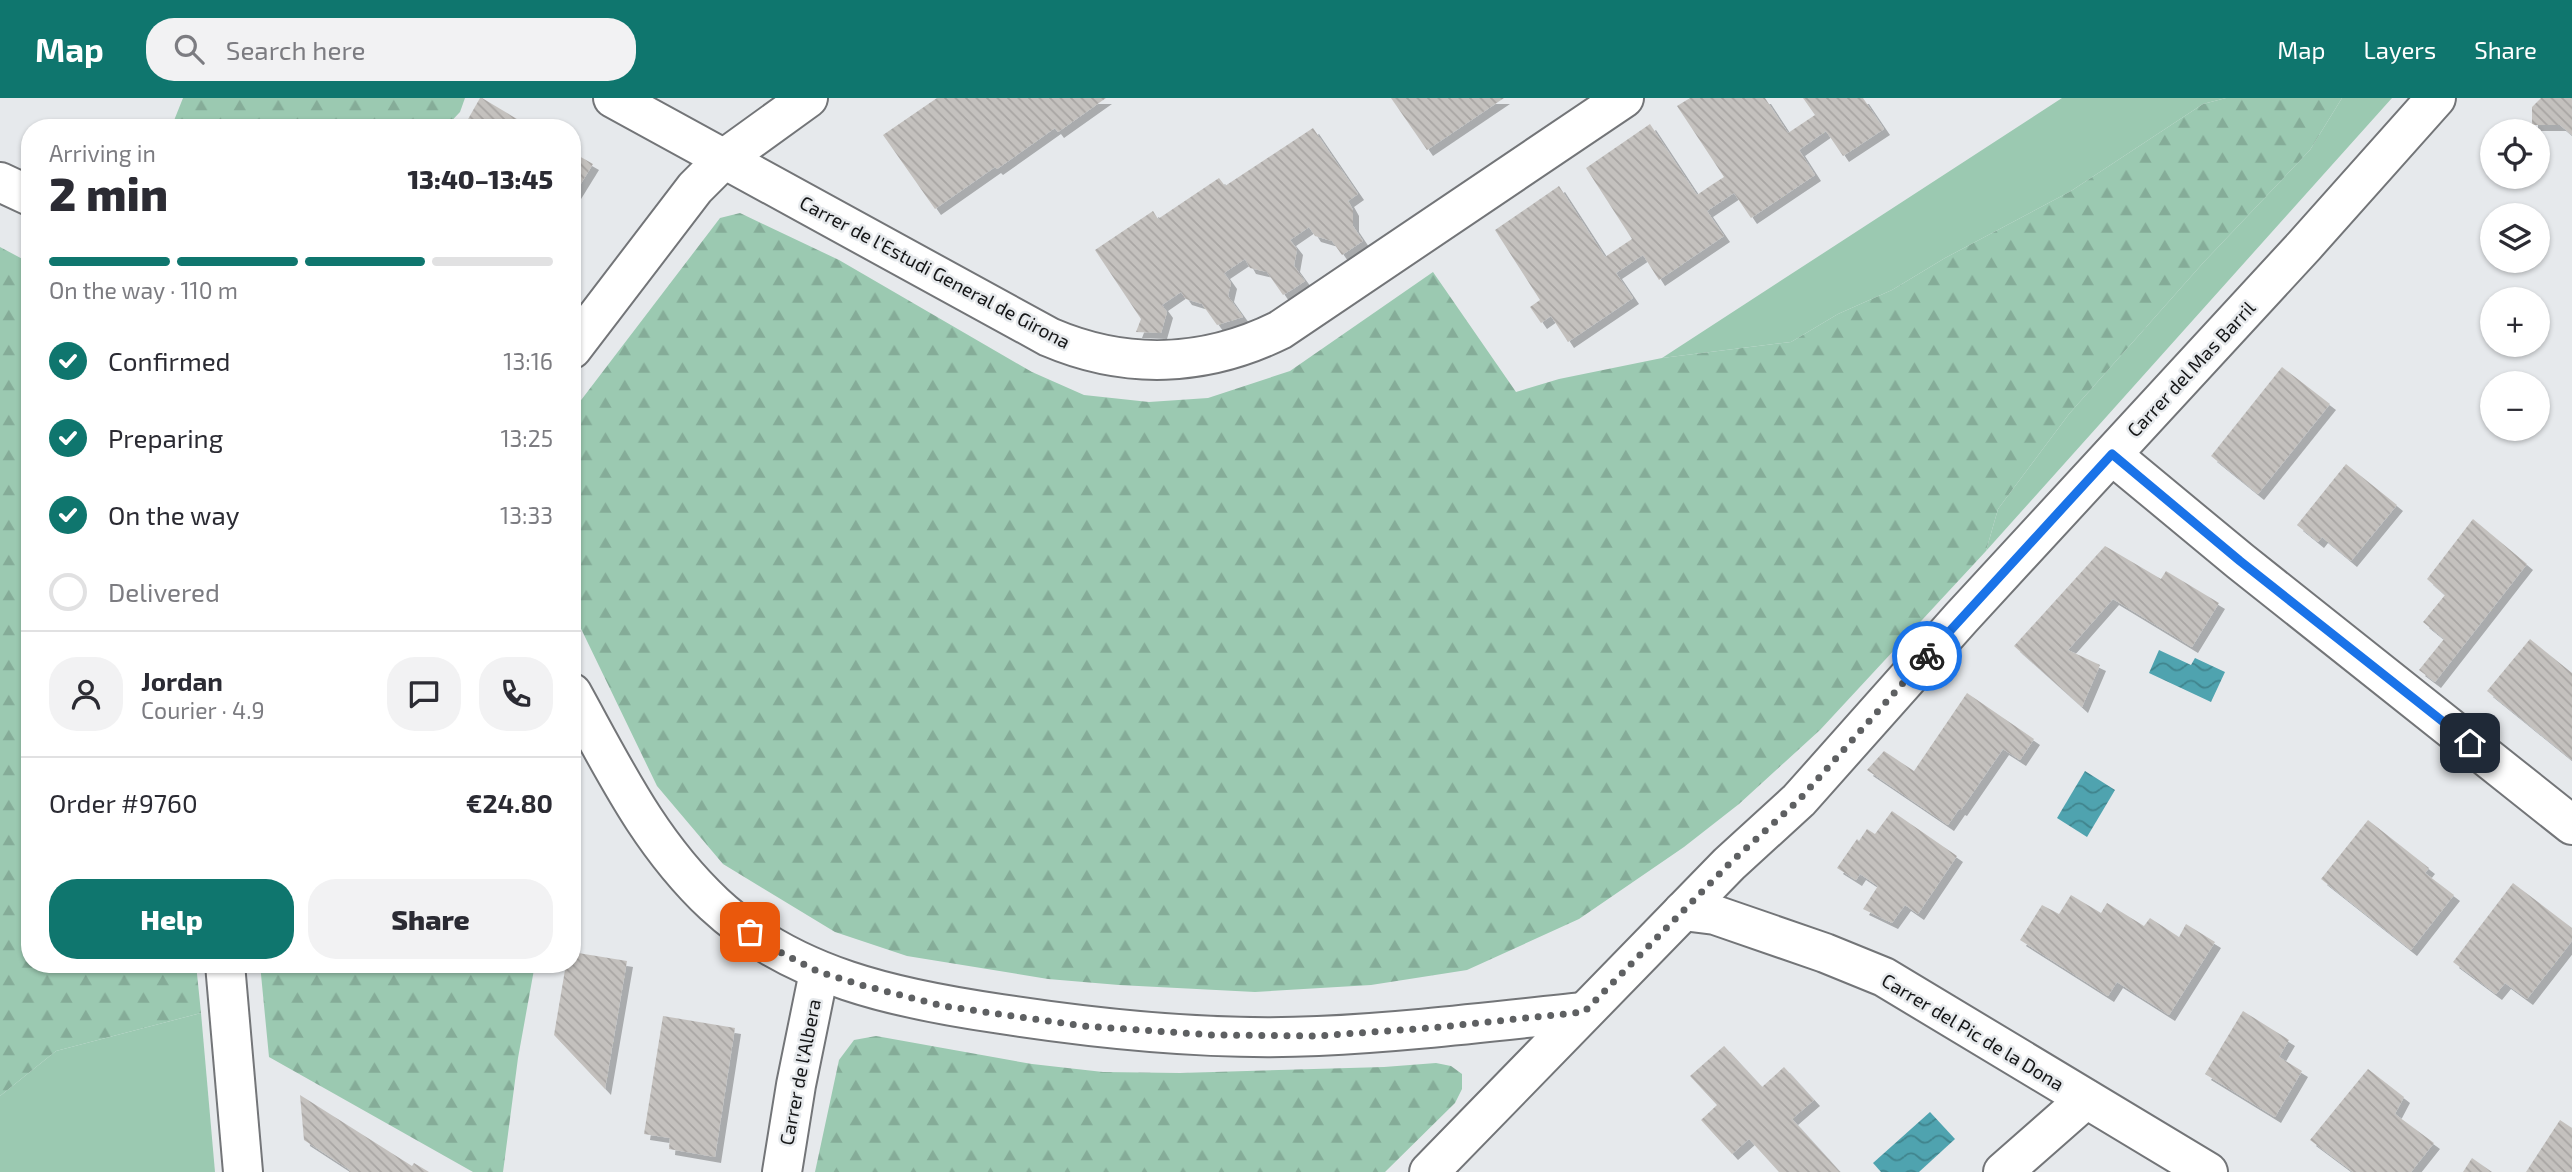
<!DOCTYPE html>
<meta charset="utf-8">
<style>
:root{--surface:#fff;--page:#f2f2f3;--text:#2b2b33;--muted:#7c7c81;--line:#e1e1e2;--accent:#0f766e}
body{margin:0;font-family:"Exo 2",sans-serif;background:var(--page);color:var(--text);height:100vh;display:flex;flex-direction:column;font-size:26px;white-space:nowrap}
*{box-sizing:border-box;margin:0}
p{font-size:23px;color:var(--muted)}
.icon{flex:none;width:38px;height:38px;fill:none;stroke:currentColor;stroke-width:2;stroke-linecap:round;stroke-linejoin:round}
.map{position:relative;flex:1;overflow:hidden}
.side{position:absolute;left:21px;top:21px;width:560px;height:854px;display:flex;flex-direction:column;background:var(--surface);border-radius:28px;box-shadow:0 2px 5px #0004}
.side>*{flex:none}
.controls{position:absolute;left:2480px;top:21px;display:grid;gap:14px}
.controls a{display:grid;place-items:center;width:70px;height:70px;border-radius:50%;background:var(--surface);box-shadow:0 2px 5px #0004;font-size:35px}
.pin{position:absolute;display:grid;place-items:center;width:60px;height:60px;color:#fff;margin:-30px;border-radius:14px;box-shadow:0 4px 10px #0006}
.courier{position:absolute;display:grid;place-items:center;width:70px;height:70px;margin:-35px;border:5px solid #1a73e8;border-radius:50%;background:#fff;color:#222;box-shadow:0 2px 9px #0007}
.headline em{font-style:normal;font-weight:800}
.headline div{display:flex;flex-direction:column-reverse}
.headline{display:flex;align-items:center;justify-content:space-between;height:119px;padding:0 28px}
h1{font-size:46px;font-weight:800;line-height:52px}
.bar{display:grid;grid-template-columns:repeat(4,1fr);gap:10px 7px;align-content:center;height:84px;padding:0 28px}
.bar i{height:9px;border-radius:5px;background:var(--line)}
.bar .current{background:var(--accent)}
.bar p{grid-column:span 4}
.line{display:flex;align-items:center;gap:18px;padding:0 28px;border-top:2px solid var(--line)}
.line div{flex:1}
.round{display:grid;place-items:center;flex:none;width:74px;height:74px;border-radius:28px;background:var(--page)}
ol{padding:0 28px;list-style:none}
li{display:flex;align-items:center;gap:21px;height:77px}
li p{margin-inline-start:auto}
li .icon{padding:7px;border-radius:50%;background:var(--accent);color:#fff;stroke-width:4}
li:last-child{color:var(--muted)}
li i{width:38px;height:38px;border:4px solid var(--line);border-radius:50%}
.action{display:flex;gap:14px;margin-top:auto;padding:14px 28px}
.action a{flex:1;height:80px;border-radius:28px;background:var(--accent);color:#fff;font-size:28px;font-weight:800;line-height:80px;text-align:center}
.action a+a{background:var(--page);color:var(--text)}
header{display:flex;align-items:center;gap:42px;box-sizing:border-box;height:98px;padding:0 35px;background:var(--accent);color:#fff}
header strong{font-size:33px}
nav{display:flex;gap:38px;margin-inline-start:auto;font-size:24px}
.search{width:490px;height:63px;background:var(--page);display:flex;align-items:center;gap:18px;box-sizing:border-box;padding:0 24px;border-radius:28px;color:var(--muted);font-size:26px}
.map>svg:first-child{display:block}
.grass{fill:#9bc9b1}
.forest{fill:url(#forest-firs)}
.water{fill:url(#water-waves)}
.building{fill:url(#building-back-hatch);filter:url(#shadow)}
.lines{fill:none;stroke-linecap:round;stroke-linejoin:round}
.street-casing{stroke:#737578;stroke-width:42}
.street{stroke:#fff;stroke-width:38}
.done{stroke:#5e6062;stroke-width:7;stroke-dasharray:0 12.6}
.route{stroke:#1a73e8;stroke-width:9}
.labels{text-anchor:middle;stroke-width:5;stroke-linejoin:round;paint-order:stroke}
.street-label{font-size:19px;fill:#151617;stroke:#e6e9ec}
</style>
<header>
<strong>Map</strong>
<div class="search"><svg class="icon" aria-label="search" viewBox="0 0 24 24"><circle cx="10" cy="10" r="6"/><path d="M15 15l6 6"/></svg>Search here</div>
<nav><a>Map</a><a>Layers</a><a>Share</a></nav>
</header>
<div class="map">
<svg width="2572" height="1074" viewBox="0 0 2572 1074">
<defs>
<pattern id="forest-firs" width="22" height="20" patternUnits="userSpaceOnUse" patternTransform="scale(1.75)"><rect width="22" height="20" fill="#9bc9b1"/><path d="M5 1l3.5 6h-7zM16 11l3.5 6h-7z" fill="#85ac98"/></pattern>
<pattern id="water-waves" width="16" height="10" patternUnits="userSpaceOnUse" patternTransform="scale(1.75)"><rect width="16" height="10" fill="#4fa3af"/><path d="M0 5q4-4 8 0t8 0" fill="none" stroke="#40848d"/></pattern>
<pattern id="building-back-hatch" width="6" height="6" patternUnits="userSpaceOnUse" patternTransform="scale(1.75)"><rect width="6" height="6" fill="#c4c1be"/><path d="M-1 5l2 2M0 0l6 6M5-1l2 2" fill="none" stroke="#a8a5a3"/></pattern>
<filter id="shadow"><feDropShadow dx="6" dy="6" stdDeviation="0" flood-color="#0004"/></filter>
</defs>
<rect width="100%" height="100%" fill="#e6e9ec"/>
<g class="grass">
<path d="M2062 0H2226L2203 6 2071 93 1945 160 1892 192 1838 216 1791 244 1662 260Z"/>
<path d="M2342 0H2392L1986 453 1998 411 2069 316 2203 165 2310 52Z"/>
<path d="M201 915 215 1074H0V998L56 953Z"/>
</g>
<g class="forest">
<path d="M183 0H465L460 14 445 30H171Z"/>
<path d="M2226 0H2342L2310 52 2203 165 2069 316 1998 411 1986 453 1820 632 1739 706 1684 749 1579 821 1467 872 1371 887 1255 894 1119 887 1048 881 907 858 835 834 723 766 657 688 572 512V314L720 120 740 115 839 162 1032 274 1084 297 1149 304 1208 300 1290 273 1433 174 1516 294 1559 281 1662 260 1791 244 1838 216 1892 192 1945 160 2071 93 2203 6Z"/>
<path d="M0 149 30 165V866H196L201 915 56 953 0 998Z"/>
<path d="M260 866H535L518 960 503 1074H473L269 959Z"/>
<path d="M876 938 1032 966 1103 974 1180 975 1384 969 1436 965 1451 968 1462 976V991L1455 1005 1385 1074H815L839 962 854 942Z"/>
</g>
<g class="water">
<path d="M2159 552 2191 567 2195 560 2225 574 2211 604 2149 575Z"/>
<path d="M2085 673 2115 692 2087 739 2057 720Z"/>
<path d="M1930 1014 1955 1041 1919 1074H1881L1873 1065Z"/>
</g>
<g class="building">
<path d="M480 0H482L532 30H463Z"/>
<path d="M937 0H1106L1058 34 1055 30 997 71 995 69 935 111 883 37Z"/>
<path d="M1391 0H1504L1427 52Z"/>
<path d="M1690 0H1765L1788 35 1815 17 1803 0H1863L1884 31 1843 58 1826 33 1799 52 1815 77 1751 120 1734 95 1707 113 1724 138 1659 182 1643 157 1616 175 1633 200 1568 244 1551 218 1541 225 1530 209 1540 202 1495 132 1559 88 1605 159 1632 141 1586 70 1650 26 1697 97 1710 88 1724 79 1677 8Z"/>
<path d="M2541 0H2572V37L2560 27H2532V9Z"/>
<path d="M1313 30 1358 96 1348 103 1353 112V128L1363 143 1342 157 1332 143 1315 138 1309 129 1290 142 1297 151 1294 168 1305 183 1293 191 1283 197 1267 174 1250 170 1245 161 1224 175 1231 185 1228 198 1243 219 1217 227 1202 206 1186 201 1181 194 1162 207 1167 214 1161 235 1136 234 1141 221 1095 152 1153 113 1158 121 1219 80 1225 88Z"/>
<path d="M572 54 593 66 572 100Z"/>
<path d="M2282 269 2330 306 2258 396 2211 358Z"/>
<path d="M2346 366 2397 407 2351 463 2322 439 2318 444 2297 427Z"/>
<path d="M2473 421 2527 466 2435 584 2419 572 2444 541 2423 524 2445 497 2427 481Z"/>
<path d="M2105 448 2161 481 2166 473 2219 505 2192 549 2113 501 2068 552 2100 567 2082 609 2014 548Z"/>
<path d="M2530 541 2572 575V662L2487 593Z"/>
<path d="M1967 595 2034 641 2020 662 2003 651 1961 712 1959 711 1948 727 1867 672 1884 653 1914 673Z"/>
<path d="M1892 713 1957 758 1918 816 1905 807 1892 825 1863 811 1878 788 1860 776 1856 782 1837 770 1857 741 1859 743 1867 731 1875 736Z"/>
<path d="M2368 722 2429 770 2425 775 2454 797 2411 852 2321 781Z"/>
<path d="M2513 785 2572 830V843L2527 901 2505 885 2496 896 2453 864Z"/>
<path d="M2071 797 2101 815 2107 805 2144 828 2150 820 2179 839 2186 826 2215 844 2169 917 2117 884 2108 898 2020 842 2042 807 2059 816Z"/>
<path d="M572 854 627 863 605 991 554 937 566 866H572Z"/>
<path d="M2243 913 2289 942 2279 959 2302 973 2275 1019 2205 976Z"/>
<path d="M663 918 735 930 715 1059 669 1051 670 1040 644 1036Z"/>
<path d="M1724 948 1762 989 1784 969 1814 1002 1792 1021 1840 1074H1779L1749 1041 1732 1056 1701 1022 1717 1007 1690 978Z"/>
<path d="M2368 971 2404 999 2395 1016 2434 1045 2411 1074H2353L2310 1042Z"/>
<path d="M300 997 412 1068 414 1065 429 1074H349L350 1072 304 1042Z"/>
<path d="M2560 1022 2572 1030V1074H2526Z"/>
<path d="M2472 1060 2492 1074H2463Z"/>
</g>
<g class="lines">
<defs>
<g id="street">
<path d="M613 0 1049 239C1126 272 1205 269 1280 232L1624 0"/>
<path d="M0 84 30 98"/>
<path d="M572 251 695 90 725 60 808 0"/>
<path d="M2112 357 2240 463 2572 727"/>
<path d="M572 595C614 671 649 745 714 806 792 879 897 901 1001 916 1105 932 1213 943 1318 938 1407 934 1496 923 1584 914"/>
<path d="M1683 813 1715 817 1825 855 1884 879 2208 1074"/>
<path d="M225 866 243 1074"/>
<path d="M782 1074 796 987 819 874"/>
<path d="M1429 1074 1729 766 1799 702 1961 520 2305 147 2436 0"/>
<path d="M2003 1074 2086 1001"/>
</g>
</defs>
<use href="#street" class="street-casing"/>
<use href="#street" class="street"/>
</g>
<g class="lines">
<path class="done" d="M750 834 768 848 819 874 865 888 943 908 1083 928 1212 937 1316 938 1430 930 1584 914 1729 766 1799 702 1927 558"/>
<path class="route" d="M1927 558 2112 356 2240 463 2470 645"/>
</g>
<g class="labels">
<g class="street-label">
<text transform="translate(935 174) rotate(28)" y="7">Carrer de l'Estudi General de Girona</text>
<text transform="translate(2191 271) rotate(-47)" y="7">Carrer del Mas Barril</text>
<text transform="translate(1973 934) rotate(31)" y="7">Carrer del Pic de la Dona</text>
<text transform="translate(800 974) rotate(-79)" y="7">Carrer de l'Albera</text>
</g>
</g>
</svg>
<div class="controls">
<a><svg class="icon" aria-label="locate" viewBox="0 0 24 24"><circle cx="12" cy="12" r="6"/><path d="M12 2v4M12 18v4M2 12h4M18 12h4"/></svg></a>
<a><svg class="icon" aria-label="layers" viewBox="0 0 24 24"><path d="M12 4l9 5-9 5-9-5zM3 14l9 5 9-5"/></svg></a>
<a>+</a>
<a>−</a>
</div>
<div class="pin" style="left:750px;top:834px;background:#ea580c"><svg class="icon" aria-label="bag" viewBox="0 0 24 24"><path d="M5 8h14l-1 12H6zM9 8a3 3 0 0 1 6 0"/></svg></div>
<div class="pin" style="left:2470px;top:645px;background:#1f2937"><svg class="icon" aria-label="home" viewBox="0 0 24 24"><path d="M3 11l9-7 9 7M6 9v11h12V9"/></svg></div>
<div class="courier" style="left:1927px;top:558px"><svg class="icon" aria-label="bike" viewBox="0 0 24 24"><circle cx="6" cy="16" r="4"/><circle cx="18" cy="16" r="4"/><path d="M6 16l4-8h5l3 8M10 8l3 8H6M13 5h3"/></svg></div>
<section class="side">
<div class="headline"><div><h1>2 min</h1><p>Arriving in</p></div><em>13:40–13:45</em></div>
<div class="bar"><i class="current"></i><i class="current"></i><i class="current"></i><i></i><p>On the way · 110 m</p></div>
<ol>
<li><svg class="icon" aria-label="check" viewBox="0 0 24 24"><path d="M5 12l5 5 9-10"/></svg>Confirmed<p>13:16</p></li>
<li><svg class="icon" aria-label="check" viewBox="0 0 24 24"><path d="M5 12l5 5 9-10"/></svg>Preparing<p>13:25</p></li>
<li><svg class="icon" aria-label="check" viewBox="0 0 24 24"><path d="M5 12l5 5 9-10"/></svg>On the way<p>13:33</p></li>
<li><i></i>Delivered</li>
</ol>
<div class="line" style="height:126px"><a class="round"><svg class="icon" aria-label="person" viewBox="0 0 24 24"><circle cx="12" cy="8" r="4"/><path d="M4 21q1-7 8-7t8 7"/></svg></a><div><b>Jordan</b><p>Courier · 4.9</p></div><a class="round"><svg class="icon" aria-label="chat" viewBox="0 0 24 24"><path d="M4 5h16v11H9l-5 4z"/></svg></a><a class="round"><svg class="icon" aria-label="phone" viewBox="0 0 24 24"><path d="M5 4h4l2 5-3 2q2 4 5 5l2-3 5 2v4C11 20 4 13 5 4z"/></svg></a></div>
<div class="line" style="height:91px"><div>Order #9760</div><b>€24.80</b></div>
<div class="action"><a>Help</a><a>Share</a></div>
</section>
</div>
